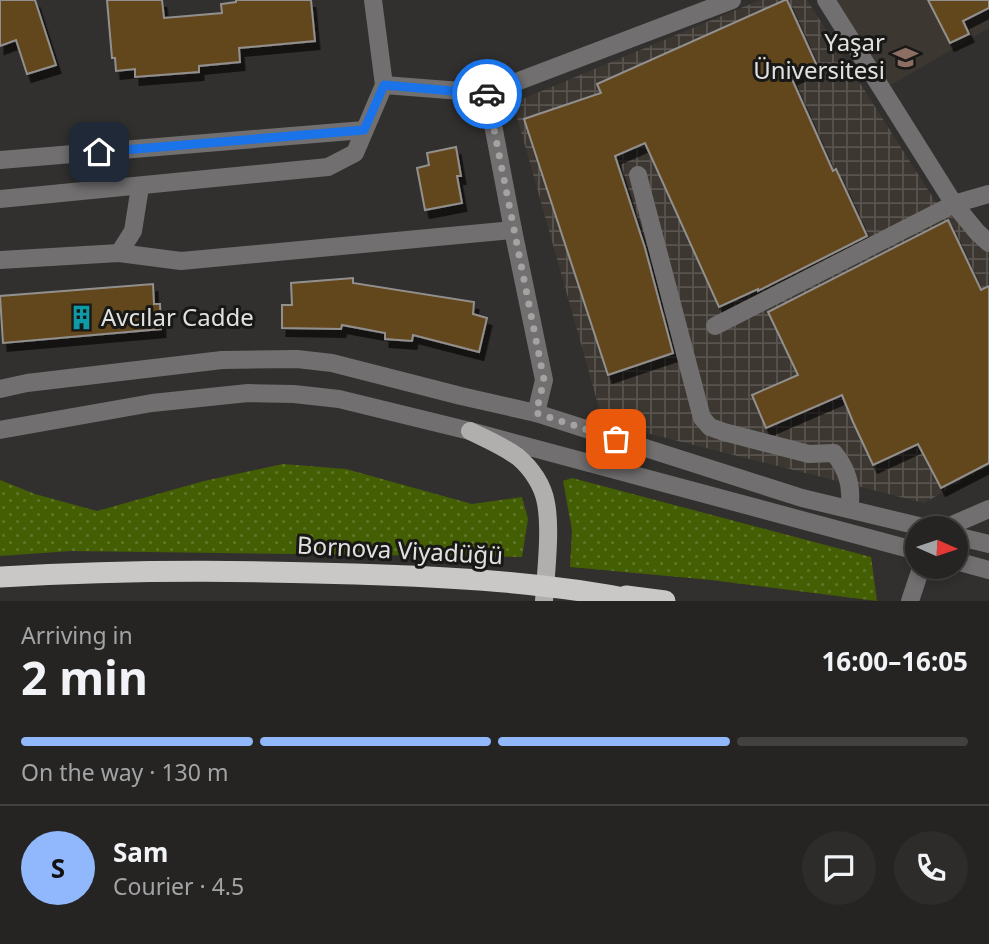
<!DOCTYPE html>
<meta charset="utf-8">
<style>
:root{--surface:#252422;--page:#2d2c2a;--text:#f1f3f6;--muted:#a3a4a5;--line:#424140;--accent:#91b8fd}
body{margin:0;font-family:"Noto Sans",sans-serif;background:var(--page);color:var(--text);height:100vh;display:flex;flex-direction:column;font-size:26px;white-space:nowrap}
*{box-sizing:border-box;margin:0}
p{font-size:23px;color:var(--muted)}
.icon{flex:none;width:38px;height:38px;fill:none;stroke:currentColor;stroke-width:2;stroke-linecap:round;stroke-linejoin:round}
.map{position:relative;height:601px;overflow:hidden}
.panel{display:flex;flex-direction:column;background:var(--surface);flex:1}
.panel>*{flex:none}
.needle{width:46px;rotate:93deg}
.buttons{position:absolute;left:905px;top:516px;display:grid;gap:14px}
.buttons a{display:grid;place-items:center;width:63px;height:63px;border-radius:50%;background:var(--surface);box-shadow:0 4px 10px #0003,0 0 0 2px var(--line);font-size:35px}
.pin{position:absolute;display:grid;place-items:center;width:60px;height:60px;color:#fff;margin:-30px;border-radius:14px;box-shadow:0 4px 10px #0006}
.courier{position:absolute;display:grid;place-items:center;width:70px;height:70px;margin:-35px;border:5px solid #1a73e8;border-radius:50%;background:#fff;color:#222;box-shadow:0 2px 9px #0007}
.summary em{font-style:normal;font-weight:700}
.summary div{display:flex;flex-direction:column-reverse}
.summary{display:flex;align-items:center;justify-content:space-between;height:119px;padding:0 21px}
h1{font-size:46px;font-weight:700;line-height:52px}
.bar{display:grid;grid-template-columns:repeat(4,1fr);gap:10px 7px;align-content:center;height:84px;padding:0 21px}
.bar i{height:9px;border-radius:5px;background:var(--line)}
.bar .current{background:var(--accent)}
.bar p{grid-column:span 4}
.line{display:flex;align-items:center;gap:18px;padding:0 21px;border-top:2px solid var(--line)}
.line div{flex:1}
.round{display:grid;place-items:center;flex:none;width:74px;height:74px;border-radius:37px;background:var(--page)}
.map>svg:first-child{display:block}
.built{fill:#3d3731}
.industrial{fill:url(#industrial-grid)}
.grass{fill:url(#grass-dots)}
.building{fill:#64461e;stroke:#92908e;stroke-width:2;filter:url(#shadow)}
.lines{fill:none;stroke-linecap:round;stroke-linejoin:round}
.minor{stroke:#716f6f;stroke-width:18}
.major{stroke:#b1aeae;stroke-width:18}
.highway{stroke:#cac7c7;stroke-width:21}
.done{stroke:#a4a3a2;stroke-width:7;stroke-dasharray:0 12.6}
.route{stroke:#1a73e8;stroke-width:9}
.labels{text-anchor:middle;stroke-width:6;stroke-linejoin:round;paint-order:stroke}
.poi-label{font-size:24px;fill:#e2e1e0;stroke:#181817;text-anchor:end}
.street-label{font-size:24px;fill:#e2e1e0;stroke:#181817}
</style>
<div class="map">
<svg width="989" height="601" viewBox="0 0 989 601">
<defs>
<pattern id="industrial-grid" width="8" height="8" patternUnits="userSpaceOnUse" patternTransform="scale(1.75)"><rect width="8" height="8" fill="#3d3731"/><path d="M0 4h8M4 0v8" fill="none" stroke="#59544f"/></pattern>
<pattern id="grass-dots" width="8" height="8" patternUnits="userSpaceOnUse" patternTransform="scale(1.75)"><rect width="8" height="8" fill="#445e03"/><path d="M2 2h.1M6 6h.1" fill="none" stroke="#5f7527" stroke-width="1.8" stroke-linecap="round"/></pattern>
<filter id="shadow"><feDropShadow dx="4.5" dy="8" stdDeviation="0" flood-color="#0009"/></filter>
</defs>
<rect width="100%" height="100%" fill="#31302e"/>
<path class="built" d="M837 0H989V28L889 86Z"/>
<path class="industrial" d="M760 0H807L935 201 989 250V466L924 503 603 422 513 103Z"/>
<g class="grass">
<path d="M283 464 346 469 472 504 522 497 528 519 522 557 71 551 0 556V480L35 494 97 511 204 481Z"/>
<path d="M572 478 871 557 877 601 711 580 570 567 572 530 563 481Z"/>
</g>
<g class="building">
<path d="M0 0H35L56 65 27 74 16 40 0 46Z"/>
<path d="M107 0H162L164 18 222 13 221 4 236 2V0H311L315 41 239 48 240 62 199 66V72L135 77V69L116 71 115 58H112Z"/>
<path d="M785 0H787L817 66 791 77 833 171 836 169 867 236 758 291V289L719 307 645 143 615 156 645 248 673 353 608 375 524 119 601 93 597 84Z"/>
<path d="M928 0H989V8L963 21 969 34 950 43Z"/>
<path d="M456 147 461 176H457L462 203 425 210 417 168 429 165 427 153Z"/>
<path d="M948 220 981 290 989 286V463L941 488 918 444 873 465 853 422 842 395 766 428 752 395 798 375 768 312Z"/>
<path d="M353 278V283L474 302 473 314 487 318 479 352 413 335 412 341 385 339V333L342 325 341 329 282 328V305H292L291 283Z"/>
<path d="M153 284 154 304H160L161 329 3 343 0 296Z"/>
</g>
<g class="lines">
<g class="minor">
<path d="M826 0 954 204 977 232 989 243"/>
<path d="M384 85 487 93 732 0"/>
<path d="M487 93 513 230 544 380 536 413"/>
<path d="M0 160 364 130"/>
<path d="M638 175 702 418 710 427 724 432 809 454 834 453C848 470 853 488 849 509"/>
<path d="M0 199 328 167 355 153 384 85 373 0"/>
<path d="M119 253 133 231 140 187"/>
<path d="M0 260 119 253 181 261 513 230"/>
<path d="M715 326 954 204 989 194"/>
<path d="M0 389 27 383 222 360 297 359 332 363 461 396 536 413 802 498 927 528"/>
<path d="M0 430 152 403 248 393 294 394 339 399 470 431 917 551"/>
<path d="M945 528 989 509"/>
<path d="M956 536 989 544"/>
<path d="M956 561 989 570"/>
<path d="M910 601 920 571 923 567"/>
</g>
<path class="major" d="M470 431C486 439 503 446 518 457 531 468 543 485 546 503 551 530 546 572 544 601"/>
<g class="highway">
<path d="M0 577C118 570 236 570 355 574 450 577 546 582 639 601"/>
<path d="M626 596 665 601"/>
</g>
</g>
<g class="lines">
<path class="done" d="M487 94 544 380 536 413 616 439"/>
<path class="route" d="M99 152 364 130 384 85 487 94"/>
</g>
<defs>
<symbol id="university-bare" viewBox="-9 -9 18 18"><path d="M0-5L7-2L0 1L-7-2ZM-4 1L0 2.5L4 1V4Q0 6-4 4Z" fill="#8d6e63" stroke="#181817" stroke-width="2.5" paint-order="stroke"/></symbol>
<symbol id="building-bare" viewBox="-9 -9 18 18"><path d="M-4-6H4V6H1V3H-1V6H-4ZM-2.5-4.3h1.7v1.8h-1.7ZM.8-4.3h1.7v1.8H.8ZM-2.5-1h1.7V.8h-1.7ZM.8-1h1.7V.8H.8Z" fill="#0f9aa8" stroke="#181817" stroke-width="2.5" paint-order="stroke"/></symbol>
</defs>
<g fill-rule="evenodd">
<use href="#university-bare" x="888" y="40" width="35" height="35"/>
<use href="#building-bare" x="64" y="300" width="35" height="35"/>
</g>
<g class="labels">
<g class="poi-label">
<text x="885" y="51">Yaşar<tspan x="885" dy="28">Üniversitesi</tspan></text>
<text x="101" y="326" text-anchor="start">Avcılar Cadde</text>
</g>
<g class="street-label">
<text transform="translate(400 551) rotate(3)" y="8">Bornova Viyadüğü</text>
</g>
</g>
</svg>
<div class="buttons">
<a><svg class="needle" viewBox="-14 -14 28 28"><path d="M0-13l5 13h-10z" fill="#e53935"/><path d="M0 13l5-13h-10z" fill="#a3a4a5"/></svg></a>
</div>
<div class="pin" style="left:616px;top:439px;background:#ea580c"><svg class="icon" aria-label="bag" viewBox="0 0 24 24"><path d="M5 8h14l-1 12H6zM9 8a3 3 0 0 1 6 0"/></svg></div>
<div class="pin" style="left:99px;top:152px;background:#1f2937"><svg class="icon" aria-label="home" viewBox="0 0 24 24"><path d="M3 11l9-7 9 7M6 9v11h12V9"/></svg></div>
<div class="courier" style="left:487px;top:94px"><svg class="icon" aria-label="car" viewBox="0 0 24 24"><path d="M5 17H2v-5l4-1 3-4h7l3 4 3 1v5h-3M9 17h6M6 11h13"/><circle cx="7" cy="17" r="2"/><circle cx="17" cy="17" r="2"/></svg></div>
</div>
<section class="panel">
<div class="summary"><div><h1>2 min</h1><p>Arriving in</p></div><em>16:00–16:05</em></div>
<div class="bar"><i class="current"></i><i class="current"></i><i class="current"></i><i></i><p>On the way · 130 m</p></div>
<div class="line" style="height:126px"><b class="round" style="background:var(--accent);color:#111">S</b><div><b>Sam</b><p>Courier · 4.5</p></div><a class="round"><svg class="icon" aria-label="chat" viewBox="0 0 24 24"><path d="M4 5h16v11H9l-5 4z"/></svg></a><a class="round"><svg class="icon" aria-label="phone" viewBox="0 0 24 24"><path d="M5 4h4l2 5-3 2q2 4 5 5l2-3 5 2v4C11 20 4 13 5 4z"/></svg></a></div>
</section>
